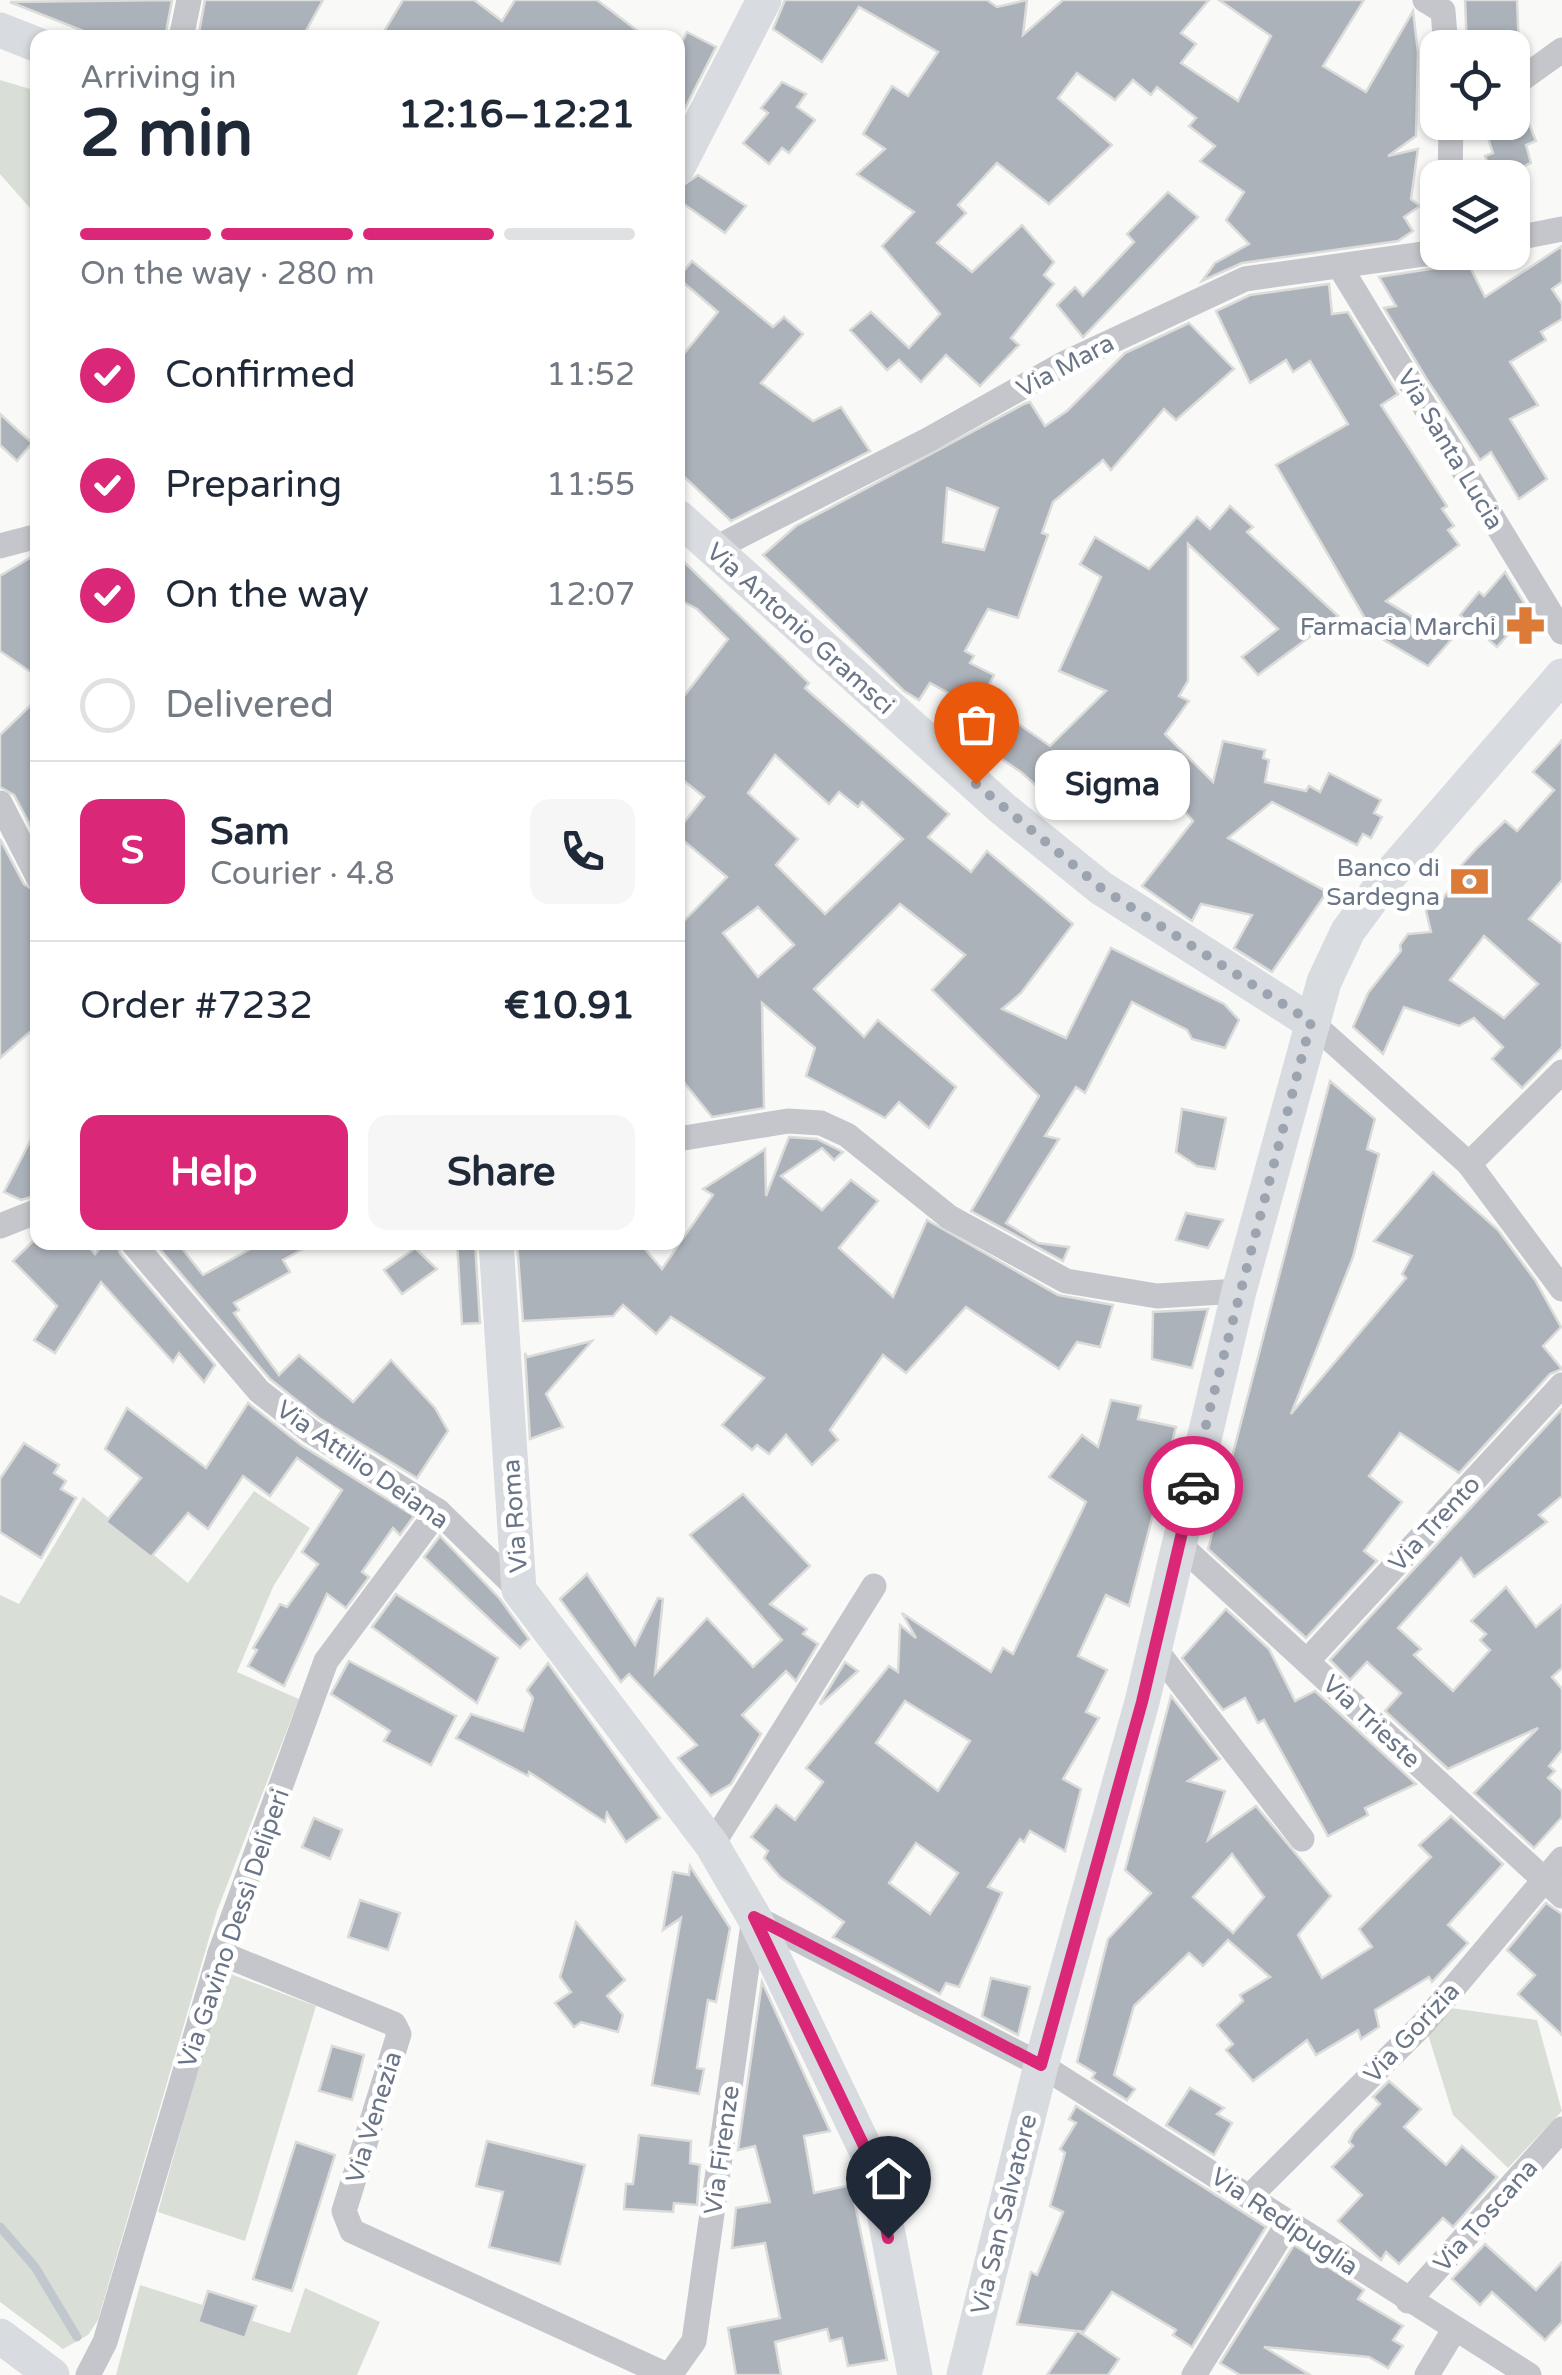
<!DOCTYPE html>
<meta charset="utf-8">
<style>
:root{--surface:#fff;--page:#f6f6f7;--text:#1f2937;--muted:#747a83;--line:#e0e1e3;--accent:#db2777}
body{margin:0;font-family:"Varela Round",sans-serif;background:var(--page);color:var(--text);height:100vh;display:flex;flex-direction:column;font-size:38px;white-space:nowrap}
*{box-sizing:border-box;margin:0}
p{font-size:32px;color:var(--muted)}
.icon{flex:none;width:55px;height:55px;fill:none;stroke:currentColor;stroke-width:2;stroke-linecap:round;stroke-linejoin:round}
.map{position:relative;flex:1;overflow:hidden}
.sheet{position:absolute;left:30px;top:30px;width:655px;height:1220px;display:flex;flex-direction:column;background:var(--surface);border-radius:20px;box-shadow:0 2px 8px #0004}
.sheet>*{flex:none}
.buttons{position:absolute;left:1420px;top:30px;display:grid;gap:20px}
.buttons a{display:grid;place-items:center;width:110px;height:110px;border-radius:20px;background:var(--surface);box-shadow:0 2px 8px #0004;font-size:50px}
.pin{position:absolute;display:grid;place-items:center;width:85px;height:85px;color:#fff;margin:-102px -42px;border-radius:50% 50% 50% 0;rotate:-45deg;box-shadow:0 0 10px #0007}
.pin .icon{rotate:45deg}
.courier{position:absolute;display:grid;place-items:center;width:100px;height:100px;margin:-50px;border:8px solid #db2777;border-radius:50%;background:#fff;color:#222;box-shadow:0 2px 12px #0007}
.bubble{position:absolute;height:70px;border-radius:20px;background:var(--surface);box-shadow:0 2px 8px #0004;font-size:32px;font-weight:700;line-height:70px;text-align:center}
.overview em{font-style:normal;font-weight:700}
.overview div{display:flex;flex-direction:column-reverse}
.overview{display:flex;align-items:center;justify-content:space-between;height:170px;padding:0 50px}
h1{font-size:65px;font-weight:700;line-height:75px}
.bar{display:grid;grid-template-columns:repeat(4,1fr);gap:15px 10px;align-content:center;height:120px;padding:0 50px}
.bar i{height:12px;border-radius:8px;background:var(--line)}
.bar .current{background:var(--accent)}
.bar p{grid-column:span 4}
.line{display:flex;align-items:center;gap:25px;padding:0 50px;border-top:2px solid var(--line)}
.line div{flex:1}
.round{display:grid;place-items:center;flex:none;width:105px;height:105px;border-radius:20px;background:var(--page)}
ol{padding:0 50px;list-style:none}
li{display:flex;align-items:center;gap:30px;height:110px}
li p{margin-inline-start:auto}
li .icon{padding:10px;border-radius:50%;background:var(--accent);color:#fff;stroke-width:4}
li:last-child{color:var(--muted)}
li i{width:55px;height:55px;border:5px solid var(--line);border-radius:50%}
.cta{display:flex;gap:20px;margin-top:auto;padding:20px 50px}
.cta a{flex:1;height:115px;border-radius:20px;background:var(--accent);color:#fff;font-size:40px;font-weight:700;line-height:115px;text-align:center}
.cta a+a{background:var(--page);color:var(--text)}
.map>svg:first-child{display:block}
.green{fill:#d9dfd7}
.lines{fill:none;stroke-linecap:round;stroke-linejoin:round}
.stream{stroke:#c0c7cd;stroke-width:9}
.building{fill:#acb2ba;stroke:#dbdcda;stroke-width:2.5;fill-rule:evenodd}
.street{stroke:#c4c6cb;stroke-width:25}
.secondary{stroke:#d8dbdf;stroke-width:35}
.done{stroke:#9ca4af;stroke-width:10;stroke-dasharray:0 18}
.route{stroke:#db2777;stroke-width:12}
.labels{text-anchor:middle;stroke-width:10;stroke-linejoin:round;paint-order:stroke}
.street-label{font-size:25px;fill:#6a7587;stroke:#fff}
.poi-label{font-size:25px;fill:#6a7587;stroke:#fff;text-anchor:end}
</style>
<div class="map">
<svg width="1562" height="2375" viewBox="0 0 1562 2375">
<rect width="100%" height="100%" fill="#f9faf8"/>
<g class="green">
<path d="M0 80 37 91V216L0 174Z"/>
<path d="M254 1491 310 1528 273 1587 237 1672 299 1699 217 1911 98 2320 88 2335 63 2349 0 2302V1595L19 1604 83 1497 188 1583Z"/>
<path d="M225 1972 316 2006 245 2241 158 2212Z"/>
<path d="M1444 2007 1537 2020 1562 2111 1508 2168 1453 2115 1426 2028Z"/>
<path d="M140 2285 290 2333 305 2288 380 2322 357 2375H116Z"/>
</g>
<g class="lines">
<path class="stream" d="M0 2227 35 2267 77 2337"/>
</g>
<g class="building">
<path d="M172 0 165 38H101L10 2Z"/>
<path d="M205 0H323L302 38H198Z"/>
<path d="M403 0H474L502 21 515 0H597L647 38H380Z"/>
<path d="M785 0H987L997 7 1027 0 1023 35 1063 0H1209L1181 33 1196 44 1181 63 1238 101 1271 36 1219 0H1364L1323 66 1366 92 1413 11 1418 52 1416 136 1388 156 1418 149 1411 199 1420 206 1404 217 1413 231 1398 241 1242 263 1202 281 1215 263 1249 244 1226 220 1244 192 1200 161 1215 146 1189 126 1196 118 1157 87 1151 95 1133 80 1115 100 1077 73 1058 98 1112 145 1049 204 997 163 958 205 966 213 937 243 972 272 1022 225 1054 262 1044 275 1054 284 1011 338 1019 345 980 386 946 355 921 382 899 360 887 370 850 330 871 312 909 348 940 314 882 246 914 212 857 174 885 149 863 134 892 86 908 96 938 52 859 7 822 62 773 29Z"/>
<path d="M1465 0H1517L1519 48H1467Z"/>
<path d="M687 32 716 47 678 122V50Z"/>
<path d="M782 82 806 94 797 107 815 120 789 153 782 148 769 164 743 143 768 113 761 108Z"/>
<path d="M1525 114 1536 141 1526 145 1531 163 1522 167 1524 178H1494L1485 156 1493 153 1485 129 1512 122Z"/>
<path d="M698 175 746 206 725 233 678 200 679 188Z"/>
<path d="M1168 192 1198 217 1083 337 1057 305 1075 287 1083 296 1134 242 1127 234Z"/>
<path d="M1562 246V282L1552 289 1562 304V319L1541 332 1546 340 1510 362 1538 405 1510 419 1547 479 1519 499 1491 452 1480 460 1426 378 1384 308 1396 306 1379 277 1468 263 1485 297Z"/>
<path d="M692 261 773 327 784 317 803 334 761 383 813 421 841 407 870 451 731 521 678 471V361L718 312 678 278Z"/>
<path d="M1329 284 1332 314 1348 312 1398 394 1381 405 1447 506 1442 509 1454 526 1448 530 1459 545 1386 601 1451 640 1428 666 1374 634 1276 465 1348 424 1310 361 1293 372 1286 360 1250 383 1216 311 1250 295Z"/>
<path d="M1189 323 1234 369 1176 420 1164 409 1111 470 1103 460 1053 502 1042 533 1048 535 1018 618 988 609 965 651 974 656 970 663 994 675 977 709 930 683 919 700 904 691 763 555 796 526 1024 404 1030 402 1045 426 1067 411 1125 353ZM947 488 998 508 984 550 943 542Z"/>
<path d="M0 414 32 443 17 461 0 445Z"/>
<path d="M1230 506 1253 527 1247 532 1338 616 1258 675 1242 657 1278 629 1188 544V681L1179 696 1189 701 1165 734 1213 782 1223 741 1265 750 1263 758 1269 760 1265 782 1306 791 1309 786 1320 792 1329 773 1381 800 1374 813 1382 817 1371 838 1363 834 1357 845 1272 802 1228 838 1327 892 1272 972 1234 948 1252 915 1201 904 1192 921 1142 886 1193 821 1162 786 1143 805 1128 792 1121 801 1106 800 1095 814 1079 799 1067 814 1021 772 960 731 984 700 1050 746 1106 691 1059 671 1101 577 1080 564 1095 537 1149 569 1197 517 1210 529Z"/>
<path d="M38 553V677L0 651V576Z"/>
<path d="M678 556 809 683 805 688 949 814 928 837 971 872 987 851 1073 924 1021 993 1002 1009 1066 1038 1111 948 1224 1004 1239 1020 1225 1048 1192 1039 1187 1030 1132 1002 1085 1093 1076 1087 1045 1136 1059 1139 1006 1223 1038 1243 1069 1247 1063 1261 971 1211 1039 1096 932 990 965 955 900 904 814 989 864 1037 878 1020 956 1087 929 1128 899 1102 885 1118 806 1076 815 1048 762 1003 764 1108 712 1117 678 1075V927L727 877 678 836V830L704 797 678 776V704L728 639 697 609 678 599ZM775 755 829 804 839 792 858 807 862 802 903 839 825 914 776 865 798 839 748 793ZM758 907 794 945 758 977 723 933Z"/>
<path d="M1505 572 1529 611 1497 647 1460 615 1479 592 1484 596Z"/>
<path d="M38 698V840L14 795 0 787V735Z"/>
<path d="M1562 740V880L1529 919 1562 944V1047L1522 1088 1492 1059 1503 1047 1474 1018 1459 1026 1404 1007 1383 1054 1353 1027 1368 993 1401 951 1400 945 1408 934 1431 932 1426 911 1434 900 1441 901 1455 882 1456 871 1478 847 1505 821 1517 831 1554 790 1533 772ZM1484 936 1538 984 1504 1018 1450 980Z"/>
<path d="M0 839 24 884 38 893V1025L0 1058Z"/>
<path d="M1330 1081 1375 1119 1367 1149 1379 1154 1353 1257 1291 1414 1406 1278 1402 1274 1412 1256 1374 1241 1433 1172 1498 1230 1535 1280 1561 1327 1543 1346 1562 1369 1550 1374 1459 1473 1400 1433 1369 1476 1402 1502 1364 1551 1377 1561 1306 1638 1208 1549Z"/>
<path d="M1182 1109 1226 1118 1215 1169 1197 1166 1176 1152Z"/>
<path d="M38 1126V1195L21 1200 4 1192Z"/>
<path d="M789 1137 817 1139 843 1152 834 1160 822 1148 781 1176 822 1210 851 1180 878 1201 839 1248 893 1297 927 1220 1058 1295 1113 1305 1100 1347 1077 1342 1059 1369 966 1307 906 1373 883 1355 830 1430 838 1440 812 1465 786 1435 769 1454 757 1445 752 1450 722 1425 764 1378 671 1317 656 1334 623 1305 613 1316 523 1321 517 1242H639L662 1269 713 1195 703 1189 765 1149 766 1196Z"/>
<path d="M1186 1213 1223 1220 1208 1248 1176 1240Z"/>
<path d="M32 1242H85L95 1254 105 1242H116L120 1253 215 1365 204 1382 179 1353 173 1362 101 1282 55 1353 34 1340 57 1306 13 1261Z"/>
<path d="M154 1242H177L203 1275 263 1242H316L283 1260 290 1272 234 1303 239 1310 234 1313 279 1375 299 1355 353 1402 391 1360 435 1408 448 1431 417 1478 319 1418 270 1379Z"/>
<path d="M457 1242H475L480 1323 462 1324Z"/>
<path d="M415 1248 437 1269 402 1294 384 1270Z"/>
<path d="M1208 1309 1192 1368 1152 1359 1153 1312Z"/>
<path d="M592 1341 546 1394 563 1427 530 1439 525 1353 527 1357Z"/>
<path d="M1111 1400 1141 1406 1138 1419 1176 1427 1129 1606 1106 1595 1078 1656 1107 1670 1086 1712 1099 1718 1063 1779 1081 1789 1065 1851 1030 1831 1024 1842 1020 1839 988 1887 1002 1893 959 1987 946 1983 940 1994 833 1937 844 1922 780 1877 764 1858 768 1851 751 1837 776 1805 795 1820 823 1782 806 1768 889 1666 898 1672 900 1625 916 1638 902 1613 991 1672 1003 1648 1013 1654 1086 1502 1049 1477 1082 1435 1098 1447ZM905 1701 970 1741 938 1791 876 1743ZM916 1843 958 1873 930 1914 889 1883Z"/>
<path d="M248 1403 301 1445 414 1516 400 1535 393 1528 362 1572 369 1577 346 1608 327 1594 284 1686 248 1666 257 1650 253 1648 280 1604 287 1607 318 1564 302 1552 342 1490 297 1458 270 1496 243 1476 208 1529 188 1513 151 1557 106 1522 141 1478 105 1449 127 1408 206 1468Z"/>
<path d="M1562 1409V1496L1539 1515 1547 1522 1474 1577 1461 1558 1398 1628 1421 1649 1414 1655 1453 1691 1490 1650 1480 1640 1486 1634 1471 1621 1506 1587 1536 1627 1562 1605V1668L1552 1677 1562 1689V1750L1549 1766 1555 1771 1548 1778 1562 1791V1817L1534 1848 1474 1793 1538 1728 1448 1769 1385 1711 1401 1693 1367 1662 1350 1680 1330 1660Z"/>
<path d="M24 1443 59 1465 54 1473 66 1481 61 1489 76 1498 41 1558 0 1532V1479Z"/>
<path d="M743 1494 810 1566 770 1604 807 1629 803 1634 818 1644 796 1681 786 1671 742 1715 761 1734 731 1784 711 1796 678 1758 697 1745 629 1674 621 1682 560 1599 587 1574 635 1645 658 1598 663 1599 655 1674 707 1618 753 1667 782 1640 690 1535Z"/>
<path d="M440 1536 500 1599 529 1639 520 1648 424 1557Z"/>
<path d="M396 1594 498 1658 477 1703 372 1627Z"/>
<path d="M1226 1609 1269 1649 1295 1701 1315 1691 1416 1784 1365 1808 1368 1815 1328 1836 1264 1720 1258 1723 1245 1698 1223 1710 1182 1658Z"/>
<path d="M349 1661 456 1716 431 1765 384 1741 390 1731 331 1694Z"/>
<path d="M845 1662 858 1671 821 1704 820 1703Z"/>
<path d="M548 1663 660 1818 626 1842 607 1813 605 1822 529 1772 528 1776 456 1738 471 1714 523 1731 533 1698 527 1690Z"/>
<path d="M1171 1696 1220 1759 1188 1781 1225 1791 1208 1840 1256 1806 1331 1896 1298 1935 1322 1978 1372 1947 1359 1929 1431 1857 1419 1845 1451 1816 1503 1864 1448 1925 1468 1943 1432 1982 1429 1977 1375 2010 1379 2027 1361 2039 1358 2030 1316 2055 1307 2040 1253 2081 1226 2050 1233 2044 1217 2025 1243 2001 1240 1995 1270 1977 1228 1940 1203 1966 1189 1953 1134 2006 1114 2075 1135 2089 1127 2100 1092 2078 1095 2073 1077 2062 1108 1939 1151 1893 1125 1870ZM1232 1854 1264 1897 1233 1933 1193 1897Z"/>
<path d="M314 1818 342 1830 330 1859 302 1847Z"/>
<path d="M690 1866 730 1928 716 2002 708 2000 697 2068 704 2069 699 2094 652 2085 681 1918 663 1930 673 1872 689 1875Z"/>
<path d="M360 1900 400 1913 388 1950 348 1937Z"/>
<path d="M1546 1903 1562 1914V2035L1518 1994 1535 1975 1507 1950Z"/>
<path d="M576 1922 625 1980 607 1996 623 2015 618 2032 581 2022 574 2027 555 2003 571 1992 560 1977Z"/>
<path d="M991 1978 1030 1987 1018 2035 982 2016Z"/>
<path d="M762 1982 830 2131 804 2136 814 2193 851 2185 887 2360 848 2366 842 2338 830 2341 827 2329 775 2342 781 2375H736L728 2328 780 2318 765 2243 732 2248 736 2208 770 2202 755 2146 738 2150Z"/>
<path d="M332 2046 364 2055 352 2100 319 2091Z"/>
<path d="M1389 2081 1421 2109 1404 2127 1446 2165 1462 2146 1497 2177 1453 2227 1443 2218 1399 2264 1386 2252 1381 2260 1338 2221 1362 2195 1332 2167 1353 2146 1349 2142 1354 2132 1380 2104 1373 2097Z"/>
<path d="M1190 2088 1224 2108 1217 2114 1232 2123 1214 2155 1166 2125Z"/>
<path d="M1076 2106 1266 2227 1192 2347 1173 2335 1176 2330 1112 2292 1084 2332 1078 2331 1119 2359 1108 2375H1047L1077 2331 1017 2324 1031 2272 1037 2275 1063 2212 1050 2206 1065 2153 1060 2149 1076 2123 1069 2119Z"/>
<path d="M639 2135 691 2141 690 2163 700 2165 697 2205 674 2203 673 2212 624 2209 626 2184H633Z"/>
<path d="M487 2141 585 2165 560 2264 489 2247 503 2192 476 2186Z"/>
<path d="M296 2142 335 2155 292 2291 253 2279Z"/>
<path d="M1485 2244 1536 2290 1562 2262V2322L1545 2340 1492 2292 1480 2305 1452 2279Z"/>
<path d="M1294 2245 1364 2290 1358 2299 1403 2326 1393 2340 1403 2346 1388 2368 1369 2357 1264 2347 1310 2375H1240L1220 2363Z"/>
<path d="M208 2291 256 2306 245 2338 198 2322Z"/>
</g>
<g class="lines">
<g class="street">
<path d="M1425 0 1443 11 1446 48"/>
<path d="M181 38 189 0"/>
<path d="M1512 86 1562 50"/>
<path d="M1450 178 1451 122"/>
<path d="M1512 239 1562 229"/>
<path d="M1340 267 1562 632"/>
<path d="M0 546 38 536"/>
<path d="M716 548 928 440 1065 363 1245 279 1438 252"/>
<path d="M0 803 38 877"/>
<path d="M1311 1022 1469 1164 1562 1289"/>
<path d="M678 1139 788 1121 821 1123 847 1135 949 1217 1066 1281 1157 1296 1239 1291"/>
<path d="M1469 1164 1562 1072"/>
<path d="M0 1226 38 1211"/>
<path d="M132 1242 259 1391 310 1431 438 1511 519 1590"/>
<path d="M1181 1546 1562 1896"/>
<path d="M1155 1649 1302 1839"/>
<path d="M1307 1661 1562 1385"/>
<path d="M712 1845 874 1586"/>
<path d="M220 1953 394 2024 399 2034 344 2211 352 2231 667 2375"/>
<path d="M1250 2196 1424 2023 1562 1859"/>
<path d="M1408 2301 1562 2129"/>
<path d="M88 2375 105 2342 220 1953 326 1661 438 1511"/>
<path d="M670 2375 694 2341 754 1917 1041 2065 1529 2375"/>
<path d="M1194 2375 1287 2225"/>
<path d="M1427 2375 1454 2330"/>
</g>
<g class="secondary">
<path d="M0 30 38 45"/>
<path d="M678 167 764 0"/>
<path d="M678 517 1002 808 1101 888 1311 1022"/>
<path d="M496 1242 519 1590 712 1845 754 1917 876 2171 915 2375"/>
<path d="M0 2336 52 2375"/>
<path d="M964 2375 1041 2065 1142 1702 1239 1291 1324 982 1348 931 1387 878 1562 676"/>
</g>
</g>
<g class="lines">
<path class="done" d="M976 784 1101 888 1311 1022 1208 1416 1193 1486"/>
<path class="route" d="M888 2238 876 2171 754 1917 1041 2065 1142 1702 1193 1486"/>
</g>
<defs>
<symbol id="pharmacy-bare" viewBox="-9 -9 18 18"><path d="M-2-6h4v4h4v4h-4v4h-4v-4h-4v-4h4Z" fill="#db7b37" stroke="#fff" stroke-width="2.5" paint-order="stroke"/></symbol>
<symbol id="bank-bare" viewBox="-9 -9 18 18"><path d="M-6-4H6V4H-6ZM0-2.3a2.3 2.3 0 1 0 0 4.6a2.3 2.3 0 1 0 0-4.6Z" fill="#db7b37" stroke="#fff" stroke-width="2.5" paint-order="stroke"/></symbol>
</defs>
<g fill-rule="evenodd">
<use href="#pharmacy-bare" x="1498" y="598" width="55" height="55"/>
<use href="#bank-bare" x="1442" y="854" width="55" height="55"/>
</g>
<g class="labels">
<g class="street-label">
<text transform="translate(1065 365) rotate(-28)" y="9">Via Mara</text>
<text transform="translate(1451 449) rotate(59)" y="9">Via Santa Lucia</text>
<text transform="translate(801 628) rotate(42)" y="9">Via Antonio Gramsci</text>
<text transform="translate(363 1464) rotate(35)" y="9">Via Attilio Deiana</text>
<text transform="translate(514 1516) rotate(-94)" y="9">Via Roma</text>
<text transform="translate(1434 1523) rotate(-47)" y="9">Via Trento</text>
<text transform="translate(1372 1721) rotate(43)" y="9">Via Trieste</text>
<text transform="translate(233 1928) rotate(-71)" y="9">Via Gavino Dessì Deliperi</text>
<text transform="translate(1411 2032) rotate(-47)" y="9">Via Gorizia</text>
<text transform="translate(373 2117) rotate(-73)" y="9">Via Venezia</text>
<text transform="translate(721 2150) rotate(-82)" y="9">Via Firenze</text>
<text transform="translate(1003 2214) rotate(-76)" y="9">Via San Salvatore</text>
<text transform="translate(1485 2215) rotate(-48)" y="9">Via Toscana</text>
<text transform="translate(1285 2221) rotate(34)" y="9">Via Redipuglia</text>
</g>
<g class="poi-label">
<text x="1496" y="635">Farmacia Marchi</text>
<text x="1440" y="876">Banco di<tspan x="1440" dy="29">Sardegna</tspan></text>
</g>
</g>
</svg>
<div class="buttons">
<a><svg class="icon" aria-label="locate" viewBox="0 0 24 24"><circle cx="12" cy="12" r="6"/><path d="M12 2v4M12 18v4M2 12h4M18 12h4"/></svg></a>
<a><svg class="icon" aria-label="layers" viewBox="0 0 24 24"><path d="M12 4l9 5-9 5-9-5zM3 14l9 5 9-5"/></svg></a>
</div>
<div class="pin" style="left:976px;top:784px;background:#ea580c"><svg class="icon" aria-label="bag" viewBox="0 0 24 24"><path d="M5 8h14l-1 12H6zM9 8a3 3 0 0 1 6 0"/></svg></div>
<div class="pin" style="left:888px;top:2238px;background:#1f2937"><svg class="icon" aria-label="home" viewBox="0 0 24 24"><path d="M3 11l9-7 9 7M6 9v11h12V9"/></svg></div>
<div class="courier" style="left:1193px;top:1486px"><svg class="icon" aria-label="car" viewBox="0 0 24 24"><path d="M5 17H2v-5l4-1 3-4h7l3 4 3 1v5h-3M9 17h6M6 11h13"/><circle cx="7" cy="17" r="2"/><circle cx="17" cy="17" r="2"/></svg></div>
<div class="bubble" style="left:1035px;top:750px;width:155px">Sigma</div>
<section class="sheet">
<div class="overview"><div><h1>2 min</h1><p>Arriving in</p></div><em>12:16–12:21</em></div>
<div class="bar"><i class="current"></i><i class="current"></i><i class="current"></i><i></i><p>On the way · 280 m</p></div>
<ol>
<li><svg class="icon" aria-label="check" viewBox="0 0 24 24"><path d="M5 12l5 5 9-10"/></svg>Confirmed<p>11:52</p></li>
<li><svg class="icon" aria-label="check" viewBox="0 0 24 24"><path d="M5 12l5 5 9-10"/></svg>Preparing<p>11:55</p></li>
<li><svg class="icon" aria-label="check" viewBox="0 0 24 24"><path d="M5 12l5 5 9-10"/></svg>On the way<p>12:07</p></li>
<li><i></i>Delivered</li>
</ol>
<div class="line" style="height:180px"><b class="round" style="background:var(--accent);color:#fff">S</b><div><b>Sam</b><p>Courier · 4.8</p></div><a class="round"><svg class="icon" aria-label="phone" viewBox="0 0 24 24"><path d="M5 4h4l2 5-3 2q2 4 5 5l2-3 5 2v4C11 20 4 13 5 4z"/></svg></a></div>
<div class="line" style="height:130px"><div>Order #7232</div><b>€10.91</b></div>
<div class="cta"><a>Help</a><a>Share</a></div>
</section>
</div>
